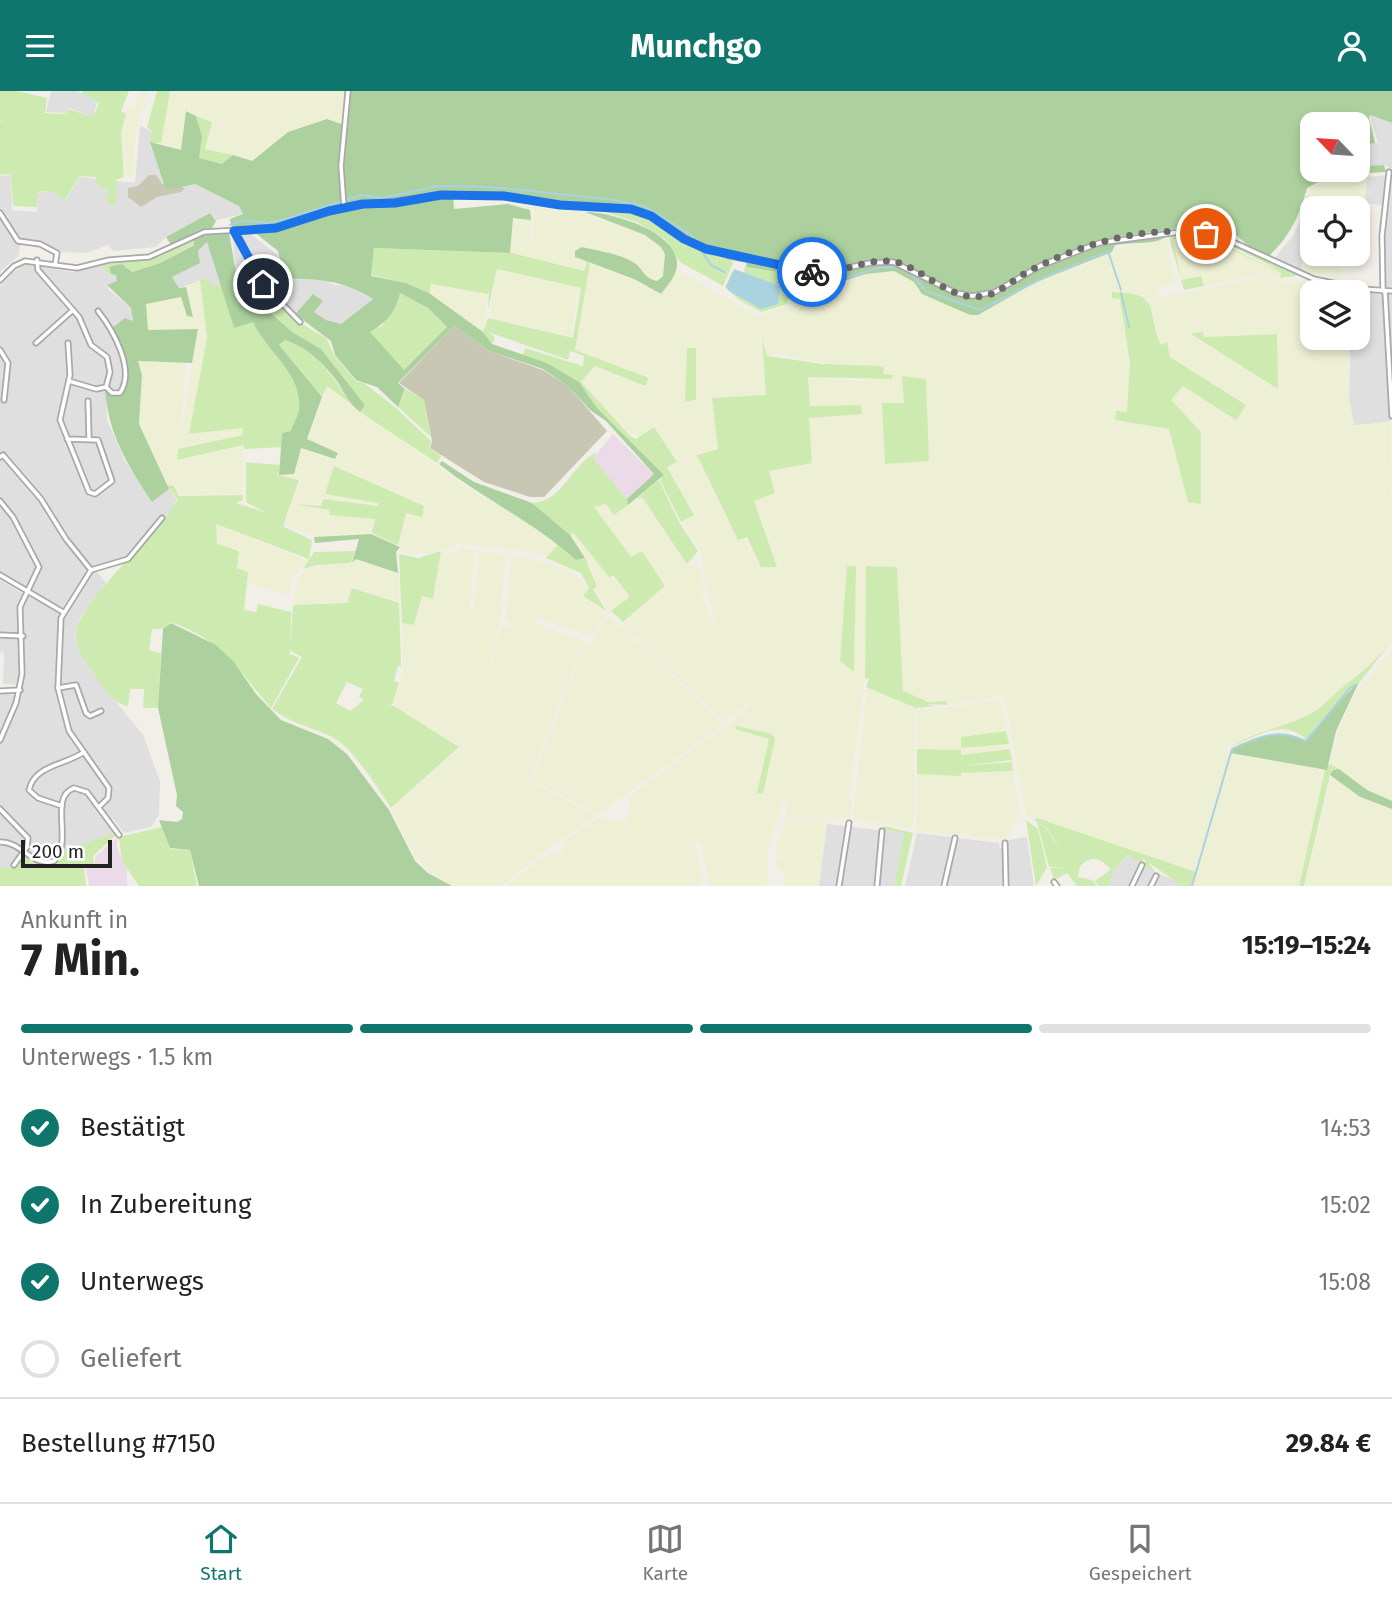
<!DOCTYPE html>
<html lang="de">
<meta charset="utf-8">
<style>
:root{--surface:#fff;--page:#f2f2f2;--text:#222;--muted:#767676;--line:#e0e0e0;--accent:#0f766e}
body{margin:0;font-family:"Fira Sans",sans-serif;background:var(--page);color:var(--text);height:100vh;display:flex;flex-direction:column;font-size:26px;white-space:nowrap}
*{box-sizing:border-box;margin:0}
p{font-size:23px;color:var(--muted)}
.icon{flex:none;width:38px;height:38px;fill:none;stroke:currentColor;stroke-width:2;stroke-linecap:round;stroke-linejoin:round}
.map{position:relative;height:795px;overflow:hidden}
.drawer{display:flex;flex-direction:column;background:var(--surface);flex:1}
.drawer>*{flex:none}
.needle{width:46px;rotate:295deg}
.tools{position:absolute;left:1300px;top:21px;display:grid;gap:14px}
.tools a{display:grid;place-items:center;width:70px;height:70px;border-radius:14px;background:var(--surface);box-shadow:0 4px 10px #0003;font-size:35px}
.scale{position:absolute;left:21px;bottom:18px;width:91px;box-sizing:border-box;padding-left:7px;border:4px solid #222;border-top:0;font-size:19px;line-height:24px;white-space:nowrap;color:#222;-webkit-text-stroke:5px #fff;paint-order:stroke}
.pin{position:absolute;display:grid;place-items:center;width:60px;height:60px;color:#fff;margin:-30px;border:4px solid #fff;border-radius:50%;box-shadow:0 2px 7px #0007}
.courier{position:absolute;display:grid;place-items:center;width:70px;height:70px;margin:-35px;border:5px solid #1a73e8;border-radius:50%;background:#fff;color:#222;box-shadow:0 2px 9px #0007}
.overview em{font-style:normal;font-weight:700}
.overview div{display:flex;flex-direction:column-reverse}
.overview{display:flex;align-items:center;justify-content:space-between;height:119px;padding:0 21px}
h1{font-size:46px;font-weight:700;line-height:52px}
.bar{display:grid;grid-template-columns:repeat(4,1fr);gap:10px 7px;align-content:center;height:84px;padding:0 21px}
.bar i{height:9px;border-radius:5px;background:var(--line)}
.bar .current{background:var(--accent)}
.bar p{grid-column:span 4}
.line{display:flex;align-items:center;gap:18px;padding:0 21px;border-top:2px solid var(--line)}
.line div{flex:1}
ol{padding:0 21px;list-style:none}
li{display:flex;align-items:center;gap:21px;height:77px}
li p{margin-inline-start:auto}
li .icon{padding:7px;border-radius:50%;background:var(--accent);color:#fff;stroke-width:4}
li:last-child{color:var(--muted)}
li i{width:38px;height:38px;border:4px solid var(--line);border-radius:50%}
header{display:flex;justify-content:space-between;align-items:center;height:91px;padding:0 21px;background:var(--accent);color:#fff;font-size:32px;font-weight:700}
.menu{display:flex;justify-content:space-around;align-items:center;height:98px;border-top:2px solid var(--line);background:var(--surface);font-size:19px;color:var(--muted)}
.menu a{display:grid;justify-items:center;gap:4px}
.menu .current{color:var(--accent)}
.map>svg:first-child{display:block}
.residential{fill:#e0dfdf}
.industrial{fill:#ebdbe8}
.construction{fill:#c7c7b4}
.farmland{fill:#eef0d5;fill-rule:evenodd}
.grass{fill:#cdebb0;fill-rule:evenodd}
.forest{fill:#add19e;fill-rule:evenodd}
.water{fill:#aad3df}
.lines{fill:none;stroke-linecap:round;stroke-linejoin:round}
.stream{stroke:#aad3df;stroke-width:2}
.minor-casing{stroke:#a9a9a9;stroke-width:7}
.minor{stroke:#fff;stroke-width:3.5}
.done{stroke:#6b6a68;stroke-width:7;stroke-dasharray:0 12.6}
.route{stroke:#1a73e8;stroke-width:9}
</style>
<header><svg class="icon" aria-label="menu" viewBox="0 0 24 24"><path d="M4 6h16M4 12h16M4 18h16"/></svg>Munchgo<svg class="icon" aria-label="person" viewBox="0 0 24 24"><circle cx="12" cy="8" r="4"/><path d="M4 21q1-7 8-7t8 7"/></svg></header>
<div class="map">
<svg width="1392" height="795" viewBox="0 0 1392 795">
<rect width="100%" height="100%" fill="#f2efe9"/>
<g class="residential">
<path d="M51 0H77L97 11 93 26 68 17 66 22 46 21Z"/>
<path d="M1370 24 1392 32V195L1390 196H1385L1384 191 1386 115 1365 112 1367 86 1391 84 1392 78 1384 74 1367 76V52H1378Z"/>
<path d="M140 35 152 40V47L195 93 239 115 243 123 216 129 210 122 166 146 156 156 113 160 108 154 86 162 60 161 44 152 21 148 19 164 0 181V85L11 84 12 119 37 121 38 102 50 100 66 109 80 86 135 92Z"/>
<path d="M1306 105H1308L1301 182 1273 169 1292 146 1303 125Z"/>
<path d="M232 142H249L278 164 283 188 322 187 334 194 353 195 373 208 341 233 326 229 314 221 313 203 292 225 256 189 249 177 236 182Z"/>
<path d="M207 151 221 194 211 195 208 187 179 197 172 186 199 172 198 160Z"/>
<path d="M27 173 72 181 102 174 107 182 117 184V191L107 194 109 199 131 217 133 231 124 269 127 292 123 302 117 305H110L106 299 107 329 125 370 152 410 169 398 177 408 172 418 162 428 159 425 125 467 92 475 106 492 80 527 75 546 95 585 143 644 160 690 159 724 151 736 124 742 113 728 107 732 114 742 63 760 54 774 46 775 22 765 14 777 0 776V604L4 601 20 607 23 594 3 593 4 562 0 561V489L27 505 33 502 0 481V195L12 182Z"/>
<path d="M1322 192 1384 204 1392 202V275L1388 276 1391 330 1354 335 1349 308 1350 248 1339 247H1358V201H1322Z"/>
<path d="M827 733 904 742 894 795H819Z"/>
<path d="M917 742 999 752 1000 757 1004 756 1008 749 1027 746 1034 795H905Z"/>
<path d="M1129 764 1156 782 1176 789 1182 795H1108L1113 781Z"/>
</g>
<g class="industrial">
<path d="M613 343 654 383 627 408 593 367Z"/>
<path d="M117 747V757L127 778V795H89L86 777 95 776V766Z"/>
</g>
<g class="construction">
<path d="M149 84H156L162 93 185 97 181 101 157 106 141 116 128 106V97L138 95Z"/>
<path d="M454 235 489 260 543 279 568 295 607 340 544 406H530L484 391 430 357 432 350 424 309 399 292Z"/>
</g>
<g class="farmland">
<path d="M140 0H147L136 40 133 83 126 87 121 40 127 17H134Z"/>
<path d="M170 0H347L345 34 327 28 288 41 252 70 205 58 212 31 187 20 181 60 161 52Z"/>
<path d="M1337 83 1367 85 1361 149 1358 148V117H1312V163H1342L1339 188 1301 179 1309 97Z"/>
<path d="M513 110 531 114 532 148 540 169 510 162 513 126 531 128 530 119 513 113Z"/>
<path d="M533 114 577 120 645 145 661 156 665 163 663 185 652 189 643 183 633 170 582 156 575 161V166L587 170 584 180 541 170 534 148Z"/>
<path d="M1173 148 1217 152 1281 182 1280 187 1257 184 1204 195 1201 185 1181 189Z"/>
<path d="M1166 149 1176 192 1157 196 1159 206 1262 186 1288 191 1302 188 1322 194V201H1312V247H1350L1349 308 1354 334 1391 331 1392 550 1361 584 1322 616 1290 632 1253 643 1228 656V662L1325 679 1299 795H1192L1196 781 1026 725 1004 604 952 614H946V610L921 609 903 601 897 476 867 475 865 587 849 708 852 709 851 727H785L789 704 787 711H783L768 758 767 795H709L701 751H695L703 795H507L547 762 561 764 564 750 600 726 627 732 632 703 728 633 749 614 747 612 724 632 622 534 666 495 631 466 593 416 606 412 614 423 642 405 687 473 699 461 690 474 697 473 700 479 704 499 701 500 712 531H715L702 478 701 461 682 431 694 424 668 375 677 370 654 336 639 346 635 342 630 345 581 291 595 276 646 296 649 287 575 259 590 173 634 189 661 204 677 179 758 225 787 214 793 190 824 196 866 183 894 180 914 191 922 204 978 224 1034 192 1088 172 1114 160V157ZM1123 201 1149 209 1161 254 1167 251 1170 266 1197 285 1235 329 1183 294 1171 310 1188 411 1169 338 1115 329 1127 321 1130 284 1120 208ZM1192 243 1203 246 1277 243V297ZM762 251 767 265 781 264 883 283 866 290 808 286 810 315 861 314 862 323 809 326 769 379 754 410 776 476H761L697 363 718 358 766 304ZM687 257 696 258V309L685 310ZM926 288V308L885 372 883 312H904Z"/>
<path d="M497 178 581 197 576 207 572 246 489 227Z"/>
<path d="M200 189 207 247 189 343 244 337 243 345 178 358 177 369 243 354V403L179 404 175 394H166L163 390 139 333 142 284 138 270 186 272 181 344 197 239H147L146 213 182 206 187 225H193L186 196Z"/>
<path d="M430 193 488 203 483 241 429 202Z"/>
<path d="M327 295 471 399 526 429 559 453 548 466 531 461 457 453 430 462 410 463 401 460V456L371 442 312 445 284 433 301 389 284 385 285 382 294 383 301 358 335 369 339 362 308 348ZM381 397 406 422 399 453 376 428 296 412 321 415 323 408 378 415Z"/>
<path d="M215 433 308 469 292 489 289 504 248 492 249 481 238 476 240 460 217 453Z"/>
<path d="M573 440 630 507 608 522 595 496 597 494 591 478 570 444Z"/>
<path d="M460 456 475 459 470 522 473 523 479 459 506 465 500 532 468 657 597 725 543 761 502 795H455L427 779 413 762 391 718 460 656 393 614 403 582 402 532 414 534 422 506 433 508 438 464 442 460 459 462Z"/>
<path d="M520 465 569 478 589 497 583 505 607 524 591 546 539 527 538 533 588 552 578 567 529 688 473 660 469 651 501 535H518L505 530 511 466Z"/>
<path d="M356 468 399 483V512L352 496 347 511 293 514 297 489 307 477 340 472 354 473Z"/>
<path d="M609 525 723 634 598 723 532 689 580 566Z"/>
<path d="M1392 559V710L1367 699 1330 673 1340 635 1358 599Z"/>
<path d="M867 596 916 617 913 738 853 728Z"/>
<path d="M996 608 1002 613 1006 640 962 646 961 657 1009 653 1010 658 961 664V659L917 658 918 618 961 615Z"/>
<path d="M1013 680 1020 721 1006 748 916 740 917 683 960 685V682Z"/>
<path d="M1332 686 1359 707 1392 718V795H1304Z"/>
<path d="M786 729H827L818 795H785L784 780H779L775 769 781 767 775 758Z"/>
</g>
<g class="grass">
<path d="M0 0H17L47 7 45 22 66 23 68 18 93 26 99 12 81 2 83 0H129L121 20 126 23 121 41 124 86 116 89V115L107 113 108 98 100 97 95 86 80 85 65 109 50 100 38 101 37 116 13 115 11 83 0 84V31H3L0 30Z"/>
<path d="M157 0H170L161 52 150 51 152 40 147 36Z"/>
<path d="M196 25 212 31 205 58 233 64 223 73 198 67 202 45Z"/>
<path d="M533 111 641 122 690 154 729 167 733 172 723 195 680 171 665 148 637 131 605 121Z"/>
<path d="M1179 142C1219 143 1265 162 1297 185L1280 187 1281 182 1217 152 1173 148 1181 189 1201 185 1204 195 1184 199 1169 147C1214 139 1242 167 1281 180L1221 150 1196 144H1168Z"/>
<path d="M194 146V153L160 172 131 181 127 176H109L111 183 107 182 102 174 160 165Z"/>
<path d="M374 157 512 162 584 180 587 170 590 173 575 259 649 287 645 295 595 275 581 291 630 345 636 348 654 336 677 371 667 376 694 424 681 431 660 389 664 384 597 317 579 291 547 272 523 264 525 257 583 275 584 265 570 260 568 269 488 241 495 246 492 253 483 241 488 227 573 247 581 197 497 178 488 218 489 198 488 203 431 193 429 202 406 192 371 184Z"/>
<path d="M745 176 786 182 792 189 787 213 761 221 739 209 725 196 733 180 744 182Z"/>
<path d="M249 177 256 189 297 230 326 247 334 264 356 290 364 292 396 317 431 350 429 357 441 365 437 372 360 321 365 314 321 258 292 241 248 202 240 181Z"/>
<path d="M208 187 211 195 221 194 234 237 253 230C267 261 305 283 299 320 298 326 293 333 291 340L282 342 281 356 245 358 243 354 177 369 178 358 243 344V337L189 343 207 247 200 189Z"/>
<path d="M1112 201C1162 202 1146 218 1161 254L1167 251 1170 266 1246 314 1236 329 1183 295 1171 309 1201 341V413L1188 411 1169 338 1115 329 1116 320 1127 321 1130 273 1120 208 1112 207Z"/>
<path d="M400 202 428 217 447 236 404 279 369 241 382 235Z"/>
<path d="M1203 240 1204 246 1277 243 1278 298 1191 243Z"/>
<path d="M762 248 767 265 823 273 879 275 884 277 883 283 893 284 892 288 808 286 810 315 861 314 862 323 809 327 812 372 769 380 775 402 754 410 777 476H761L747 446 738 449 697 364 718 358 712 307 766 304Z"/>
<path d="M285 249C315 258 334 286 350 312L327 295 322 306 279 254Z"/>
<path d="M687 257H696V309L685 311Z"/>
<path d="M902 285 926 288 929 370 885 373 882 312H904Z"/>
<path d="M406 298 424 309 431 346 398 316Z"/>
<path d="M597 361 593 367 627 408 628 414 614 424 606 413 594 416 631 466 642 460 665 495 623 531 611 520 630 506 613 484 610 487 573 441 570 444 532 412C563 411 571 373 597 361Z"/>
<path d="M246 371 280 374 278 384 299 389 284 432V436L312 449 309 468 216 433 217 453 239 460 237 477 248 481 244 519 256 521 258 513 291 521 290 563 299 567 271 617C235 575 225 551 171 531L163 538H152L149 559 161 562 158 617H143L144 598H130L128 615C113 613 101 595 94 583 87 573 75 556 76 544 77 511 159 443 178 408L166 394 174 395 179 405 243 404V409L236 412 267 422 246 411Z"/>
<path d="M334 375 424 415 422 426 406 422 398 454 372 442 375 428 330 424 329 419 296 413 321 415 323 408 378 415V412L325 403Z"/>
<path d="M659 389 679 431 698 460 687 473 642 406 636 408Z"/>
<path d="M559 453 576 469 585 467 597 495 593 498 606 520 583 505 589 497 581 482 546 467Z"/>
<path d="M355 460 351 472 316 474 303 478 314 461Z"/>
<path d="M441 460 433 508 422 505 414 534 402 532 399 463 419 467Z"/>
<path d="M847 475H856L854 581 840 570Z"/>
<path d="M866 475 897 476 903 600 928 611 947 610 946 614 928 613 934 615 916 617 866 596 869 588 865 587Z"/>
<path d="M352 497 399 512 401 575H398L394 590 399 592 392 614H384L394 615 459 656 391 717C376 695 352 654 328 644 311 636 290 632 272 618L302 566 291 560 290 556 293 514 347 512ZM347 591 363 598 359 606 364 609 350 620 336 612Z"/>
<path d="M1392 550 1358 593 1350 596 1306 648C1280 626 1256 647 1230 656 1254 641 1284 636 1310 623 1324 616 1332 604 1344 595 1365 579 1375 570 1392 550Z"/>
<path d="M736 635 772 643 775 648 763 703 757 702 769 648 735 638Z"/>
<path d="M1006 640 1009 653 961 657V646Z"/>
<path d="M917 658 961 659V664L1010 658 1012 669 962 675 1012 671 1013 680 961 682V685L917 683Z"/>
<path d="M1330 673 1339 678H1333L1330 684 1304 795H1299L1325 679Z"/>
<path d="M1037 727 1196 781 1192 795H1183L1149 772 1156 782 1143 774 1146 770 1132 762 1143 768 1142 773 1128 764 1113 781 1108 795H1099L1095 790 1111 778C1100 768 1093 763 1080 775L1078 786 1092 789 1097 795H1077L1067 782 1054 789 1050 777H1066L1049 776 1037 731 1046 737 1066 768 1047 737 1034 729Z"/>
<path d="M1026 729 1038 738 1047 776 1036 795Z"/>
<path d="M884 735 913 742 901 795H894L904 742 883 739Z"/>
<path d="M162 736 170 758 190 759 197 795H139L122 770 119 746Z"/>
<path d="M114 742 116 744 93 765 94 776 84 777 86 795H0V776L14 777 22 765 46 775 54 774 63 760Z"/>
</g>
<g class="forest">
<path d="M350 0H1392V32L1370 24 1369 27 1375 52 1367 53V75L1384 74 1386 81 1331 84 1307 97C1299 126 1290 145 1268 166L1248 155 1231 139 1200 130 1173 138 1114 146 1113 149 1165 147C1151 154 1132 151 1115 154L1112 161 1034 192 978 224H970L922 203 914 191 894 180 866 183 824 196 793 189 786 182 746 176 747 167 692 151 653 125 627 116 565 113 516 104 453 103 454 118 508 113 530 119 531 129 513 127 510 162 374 157 371 185 406 192 429 202 483 241 492 253 547 272 579 291 597 317 664 384 628 414 627 408 654 383 606 330 590 319 568 295 543 278 489 260 454 235 398 292 405 298 398 316 377 296 356 289 335 264 331 250 295 223 313 203 323 210 314 221 326 229 341 233 373 208C345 190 317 187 284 188L278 160 249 137 232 138 230 128 243 123 239 115 195 93 166 99 150 51 181 59 186 20 196 25 202 45 199 67 222 73 233 64 252 70 288 41 327 28 347 35ZM1312 33H1358V79H1312ZM400 202 428 217 447 236 404 279 370 241C387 231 395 222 400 202Z"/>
<path d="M585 121C611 121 679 140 677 175 676 185 667 195 661 203L634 188 575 166V160L582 156C597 160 617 162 631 170 643 175 642 187 657 190L663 185 665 163 661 156 645 144Z"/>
<path d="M210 122 216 130 212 137 199 139 171 154 166 146Z"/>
<path d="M229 141 236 182 240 181 248 202 292 241 321 258 365 314 360 321C348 312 345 302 337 290 323 272 307 256 285 249L279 254 322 306 307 348 338 362 335 368 301 357 294 383 279 384 282 342 291 340C293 333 298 325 299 319 303 282 267 262 253 231L234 237 207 151 198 160 200 172 172 186 179 197 186 196 193 226 187 225 181 206 146 213 148 239 198 238 192 272 138 270 142 284 139 333 169 398 152 411C127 373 109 345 105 299L111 305 123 301C131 280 119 258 111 238L125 227 133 230 131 217 107 194 117 190 116 184 111 183 109 176 122 173 132 181 160 172 194 154V146Z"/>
<path d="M442 370 474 391 532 412 570 444 585 467 576 469C534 431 483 408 439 373Z"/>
<path d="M371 443 400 456 396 461 398 482 356 468 352 472 359 448 315 452 314 446Z"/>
<path d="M171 532 216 554 234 571 256 603 281 629 328 648 347 663 389 719 415 770 428 782 452 795H199L190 759 170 757 159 729 177 731 182 728 183 721 176 715 177 704 158 617 163 538Z"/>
<path d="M1356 593H1358L1336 640 1327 679 1230 662 1232 658C1259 646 1276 635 1305 649Z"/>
<path d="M1339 678 1367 699 1392 710V718L1360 706 1330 684 1333 679Z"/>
</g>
<path class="water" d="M734 178 780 195 778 213 761 218 729 200 726 196Z"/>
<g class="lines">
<g class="stream">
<path d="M608 108 644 115 692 144 695 151"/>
<path d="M230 134 243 129 267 132 286 128 361 104 383 107 437 95 490 96 606 108"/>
<path d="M701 159 711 174 724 181"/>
<path d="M777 192 792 184 836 190 878 177 899 175 915 187 926 200 980 219 1039 189 1108 160 1121 199"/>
<path d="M1121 202 1129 236"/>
<path d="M1307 649 1350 597 1356 594"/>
<path d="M1192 795 1232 658C1258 646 1277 637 1305 650"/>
</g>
<defs>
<g id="minor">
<path d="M344 116 341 75 348 0"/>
<path d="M0 122 18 150 40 153 57 162 55 174"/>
<path d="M234 140 263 193 300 231"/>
<path d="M37 169 38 179 79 226 91 254 107 266 110 281 106 296 96 298 69 290"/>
<path d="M0 189 14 175 25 170 77 177 109 169 149 166 204 141 276 137 351 115 444 104 506 105 560 114 627 117 651 125 689 151 729 165 823 182 870 172 893 171 956 202 972 205 995 201 1040 175 1099 152 1180 141 1224 147 1314 188 1361 198 1392 200"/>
<path d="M1383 200 1382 145 1389 81"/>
<path d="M1385 200 1392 325"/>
<path d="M98 220C113 239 136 279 120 302H112L106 296"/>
<path d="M36 252 73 219"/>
<path d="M0 259 8 272 4 309"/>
<path d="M88 310 89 347"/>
<path d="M67 348 98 349 112 390 95 403 89 401 60 329 70 284 68 252"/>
<path d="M0 366 3 364 41 408 66 448 91 479"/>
<path d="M0 410 13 426 39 476 20 516 22 583 16 612 0 649"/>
<path d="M0 484 63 521"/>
<path d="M0 544 23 545"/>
<path d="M58 597 76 594 86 622 90 625 101 620"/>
<path d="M0 600 20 599"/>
<path d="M62 715 38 707 29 699C34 674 66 674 84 661"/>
<path d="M99 716 108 707 109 697 69 640 58 597 61 527 91 479 128 468 162 427"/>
<path d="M0 718 28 747 27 756 14 774"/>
<path d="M0 751C21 750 33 777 54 770 74 751 48 706 74 697L87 701 119 744"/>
<path d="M1005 752 1006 795"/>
<path d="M1054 791 1057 795"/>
<path d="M839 795 849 732"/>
<path d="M877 795 882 740"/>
<path d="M944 795 955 747"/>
<path d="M1132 795 1142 774"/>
<path d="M1151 795 1156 785"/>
</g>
</defs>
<use href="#minor" class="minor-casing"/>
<use href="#minor" class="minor"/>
</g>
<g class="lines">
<path class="done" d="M812 181C840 185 867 165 896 171 926 179 950 211 984 205 1001 202 1015 187 1031 179 1081 153 1148 133 1206 143"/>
<path class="route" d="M263 193 234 140 276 137 329 120 363 113 395 112 441 104 504 105 560 114 631 118 651 125 684 148 706 158 812 181"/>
</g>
</svg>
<div class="tools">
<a><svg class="needle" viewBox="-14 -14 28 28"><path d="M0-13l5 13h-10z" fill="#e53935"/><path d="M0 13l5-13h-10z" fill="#767676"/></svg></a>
<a><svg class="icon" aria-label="locate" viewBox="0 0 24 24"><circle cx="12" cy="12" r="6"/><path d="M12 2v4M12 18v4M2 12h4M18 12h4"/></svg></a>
<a><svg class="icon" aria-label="layers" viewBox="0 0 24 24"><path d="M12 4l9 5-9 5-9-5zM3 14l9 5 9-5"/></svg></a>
</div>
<div class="scale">200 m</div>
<div class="pin" style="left:1206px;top:143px;background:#ea580c"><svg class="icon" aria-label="bag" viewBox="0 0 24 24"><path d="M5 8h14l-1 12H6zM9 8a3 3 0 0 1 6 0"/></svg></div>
<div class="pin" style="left:263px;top:193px;background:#1f2937"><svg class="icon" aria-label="home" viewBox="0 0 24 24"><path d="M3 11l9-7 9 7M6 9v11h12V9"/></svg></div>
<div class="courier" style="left:812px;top:181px"><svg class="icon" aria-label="bike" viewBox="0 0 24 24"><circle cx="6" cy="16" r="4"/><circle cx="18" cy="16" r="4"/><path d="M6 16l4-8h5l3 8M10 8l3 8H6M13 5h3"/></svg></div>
</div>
<section class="drawer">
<div class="overview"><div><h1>7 Min.</h1><p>Ankunft in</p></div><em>15:19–15:24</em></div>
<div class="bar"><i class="current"></i><i class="current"></i><i class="current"></i><i></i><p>Unterwegs · 1.5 km</p></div>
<ol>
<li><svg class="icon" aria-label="check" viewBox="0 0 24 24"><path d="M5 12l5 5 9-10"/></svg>Bestätigt<p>14:53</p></li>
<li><svg class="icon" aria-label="check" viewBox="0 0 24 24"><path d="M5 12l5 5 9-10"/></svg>In Zubereitung<p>15:02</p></li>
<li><svg class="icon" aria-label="check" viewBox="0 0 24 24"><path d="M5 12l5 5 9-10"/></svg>Unterwegs<p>15:08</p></li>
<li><i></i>Geliefert</li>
</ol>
<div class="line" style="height:91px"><div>Bestellung #7150</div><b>29.84 €</b></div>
</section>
<nav class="menu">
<a class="current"><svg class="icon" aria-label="home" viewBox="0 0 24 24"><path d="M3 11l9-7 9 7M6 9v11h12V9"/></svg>Start</a>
<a><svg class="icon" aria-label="map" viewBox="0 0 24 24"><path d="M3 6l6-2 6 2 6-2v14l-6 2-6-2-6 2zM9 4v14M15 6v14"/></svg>Karte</a>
<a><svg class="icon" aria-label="saved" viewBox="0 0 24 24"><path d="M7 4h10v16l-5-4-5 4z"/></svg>Gespeichert</a>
</nav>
